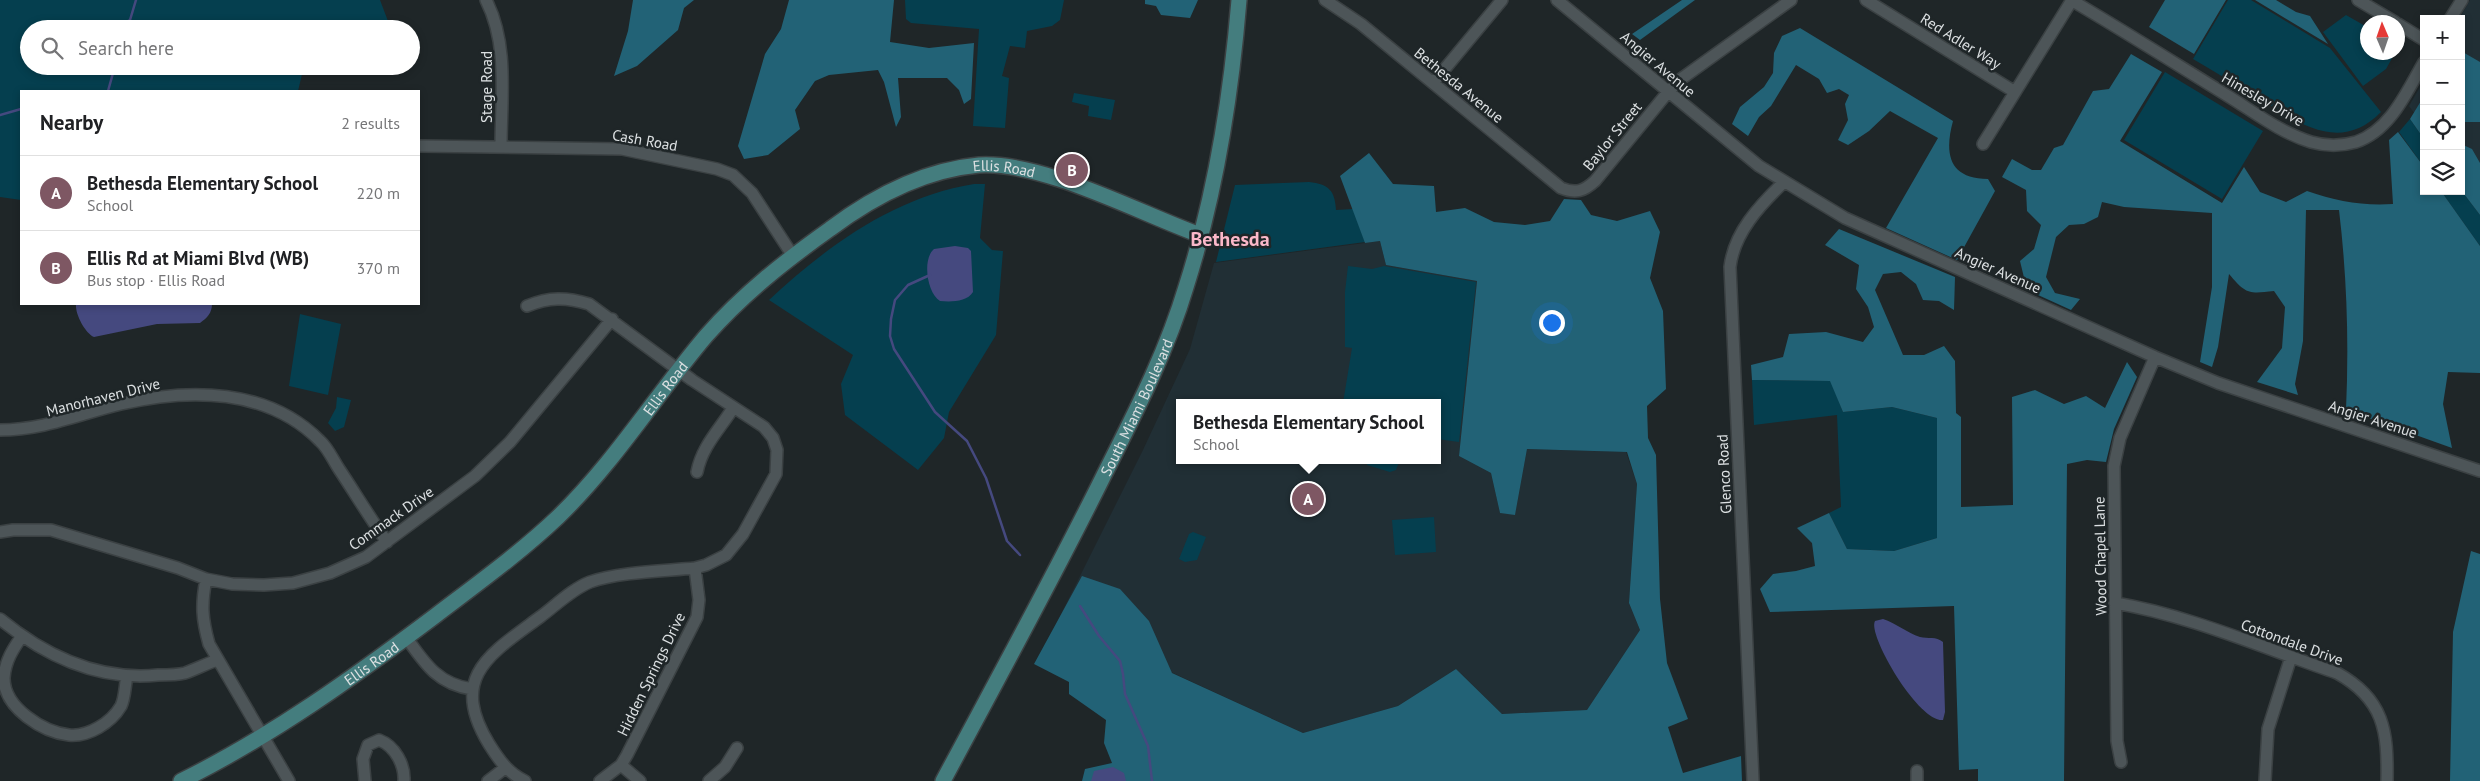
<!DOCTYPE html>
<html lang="en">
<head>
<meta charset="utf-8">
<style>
  body { margin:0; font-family:"PT Sans",sans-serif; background:#f6f6f6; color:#202124 }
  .controls { position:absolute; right:15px; top:15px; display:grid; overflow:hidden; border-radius:0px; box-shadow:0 2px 8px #0003 }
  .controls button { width:45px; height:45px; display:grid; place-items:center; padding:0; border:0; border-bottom:1px solid #e0e0e0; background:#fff; color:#202124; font:25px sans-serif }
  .compass { position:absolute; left:2360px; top:15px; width:45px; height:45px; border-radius:50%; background:#fff; box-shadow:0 2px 8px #0003; rotate:358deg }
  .you { position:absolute; left:1551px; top:322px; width:18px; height:18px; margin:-12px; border:4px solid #fff; border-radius:50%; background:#1a73e8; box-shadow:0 0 0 8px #1a73e833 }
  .badge { display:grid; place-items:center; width:32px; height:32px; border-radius:50%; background:#7e5763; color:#fff; font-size:16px; font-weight:700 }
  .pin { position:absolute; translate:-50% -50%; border:2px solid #fff; box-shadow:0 1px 5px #0006 }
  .popup { position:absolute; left:1176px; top:399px; width:265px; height:65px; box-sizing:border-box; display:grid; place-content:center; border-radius:0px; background:#fff; filter:drop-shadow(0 1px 4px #0005); font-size:16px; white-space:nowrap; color:#757577 }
  .popup b { font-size:19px; color:#202124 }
  .popup::after { content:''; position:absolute; left:50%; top:100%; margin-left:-10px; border:10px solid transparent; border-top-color:#fff }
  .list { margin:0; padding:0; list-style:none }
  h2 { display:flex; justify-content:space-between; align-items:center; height:65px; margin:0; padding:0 20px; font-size:21px }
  h2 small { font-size:16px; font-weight:400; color:#757577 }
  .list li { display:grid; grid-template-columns:32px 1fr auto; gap:15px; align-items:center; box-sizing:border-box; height:75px; padding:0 20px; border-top:1px solid #e0e0e0 }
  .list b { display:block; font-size:19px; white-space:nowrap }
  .list p { margin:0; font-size:16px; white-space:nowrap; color:#757577 }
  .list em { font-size:16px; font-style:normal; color:#757577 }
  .icon { flex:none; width:28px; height:28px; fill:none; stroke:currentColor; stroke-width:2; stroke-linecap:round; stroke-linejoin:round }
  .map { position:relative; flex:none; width:2480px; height:781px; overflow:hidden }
  .search { position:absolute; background:#fff; box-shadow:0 2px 8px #0003; left:20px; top:20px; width:400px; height:55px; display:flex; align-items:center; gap:12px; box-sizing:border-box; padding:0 18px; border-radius:28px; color:#757577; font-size:19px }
  .panel { position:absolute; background:#fff; box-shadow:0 2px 8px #0003; left:20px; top:90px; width:400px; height:215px; border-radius:0px }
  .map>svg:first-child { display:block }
</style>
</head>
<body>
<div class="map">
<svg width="2480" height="781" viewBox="0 0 2480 781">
  <rect width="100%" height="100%" fill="#1f2628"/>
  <path fill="#212f35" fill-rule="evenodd" d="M2470,0H2480V171L2461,160V19H2459Z
    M2424,80V126L2409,106Z
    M1380,241L1386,265L1477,281L1459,456L1491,473L1500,513L1515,514L1527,449L1626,452L1637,484L1629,603L1640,630L1587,710L1502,714L1456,669L1398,706L1303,733L1058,620L1143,450L1190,349L1214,263ZM1179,403H1437V460H1179Z"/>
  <path fill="#053f4f" d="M0,0H380L391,29H29V66H304L298,91H21V200L0,197Z
    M905,0H1064L1060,20L1052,26L1027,31L1025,48L1010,46L1002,76L1009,78L1005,128L973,126L979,29L911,23L906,19Z
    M2228,0H2251L2330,48L2381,112C2340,154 2299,123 2260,99C2237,85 2215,72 2193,59Z
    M2346,15L2367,27L2368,52L2395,53L2386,69L2363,86L2323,32Z
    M2165,72L2263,131L2222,199L2124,140Z
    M1074,93L1115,100L1111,120L1088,116L1089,106L1072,102Z
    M2410,119L2424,139V167L2399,132Z
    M1309,182C1329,184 1335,191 1336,210L1353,209L1365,242L1216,262L1235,185Z
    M974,184H985L980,238L992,250L1003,251L996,335L949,412L944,438L918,470L845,415L841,384L853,355L769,300C827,246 894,197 974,184Z
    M2461,190L2480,215V246L2441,191Z
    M1348,266L1372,269L1384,266L1476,282L1459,442L1437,439V403H1343L1352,348L1345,347V292Z
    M300,314L341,324L328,395L289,386Z
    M1752,380L1831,381L1843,412L1892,407L1937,418V538L1894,551L1847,549L1829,513L1841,507L1837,415L1754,425Z
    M337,397L351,400L344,427L335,431L328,423L336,408Z
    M1368,460H1400L1396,470L1390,472L1367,465Z
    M1434,517L1436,552L1395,555L1392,520Z
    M1193,532L1206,537L1197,560L1185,562L1179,559L1189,534Z"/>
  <path fill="#226276" d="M633,0H694L684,8L678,30L637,66L614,76L628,31Z
    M789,0H894L890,42L929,48L974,43L971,99L964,104L959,90L947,78H898L901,117L896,127L884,82L878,70L829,75L815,81L795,110L800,129L768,155L744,159L738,146L765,54L781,29Z
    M1145,0H1198L1190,18L1161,15L1156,6L1145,4Z
    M1682,0H1695L1640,40L1632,34Z
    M2165,0H2226L2194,54L2149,27Z
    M2255,0H2276L2296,12L2310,16L2328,44Z
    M1800,28L1953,121C1944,154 1949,179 1988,179L1995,191L1957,260L1886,228L1938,138L1890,111L1869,131L1848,145L1838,140L1848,120L1845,104L1849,95L1839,89L1827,93L1819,79L1796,65L1771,106L1759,117L1748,136L1732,124L1740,107L1764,87L1773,73L1774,53L1782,36Z
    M2461,51L2480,62V122H2461Z
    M2131,54L2162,72L2120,141L2222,203L2244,167L2260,192L2286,202L2307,191C2336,201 2362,206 2393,204L2389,140L2398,132L2424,167V191H2441L2480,246V373L2448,372L2443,404L2452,448L2346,410C2349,343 2347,277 2339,210H2306L2303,341L2295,384L2298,395L2257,382L2282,348L2285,307L2274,291C2248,294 2246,294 2229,274L2218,347L2212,367L2200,362L2212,287V213L2124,207L2102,202L2098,217L2084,224L2069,225L2056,237L2046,277L2055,293L2080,299L2071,310L2027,290L2020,261L2034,249L2041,225L2027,211L2026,190L2002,177L2012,159L2032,170H2041L2054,148L2063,145L2093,91L2109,89Z
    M2424,96V139L2410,119Z
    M2461,144L2472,149L2480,163V215L2461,190Z
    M1369,153L1393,184L1434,186L1436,212L1465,208L1494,222L1525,225L1550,221L1564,199L1581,200L1591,215L1617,221L1650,211L1660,232L1650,278L1663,311L1666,389L1647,406L1648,438L1656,455L1660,599L1667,663L1688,719L1668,727L1683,773L1741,756L1742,781H1082L1085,769L1112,763L1104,743L1106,720L1069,694V682L1034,664L1082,576L1120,589L1149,621L1172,673L1303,733L1398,706L1456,669L1502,714L1587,710L1640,630L1629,603L1637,484L1627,452L1527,449L1515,515L1500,513L1491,473L1459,456L1477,281L1386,265L1380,241L1365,243L1340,176Z
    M1839,229L1955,277L1954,310L1939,301L1923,300L1916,284L1901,272L1883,274L1875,290L1903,355H1924L1944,346L1955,361L1956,413L1961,417V507L2013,505L2012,397L2035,390L2064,404L2086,396L2105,408L2127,362L2137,377L2114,429L2106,462L2087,460L2067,464L2064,781H1978V769L1959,770L1954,606L1770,612L1760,589L1773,574L1796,571L1815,566L1812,543L1797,528L1829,513L1847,549L1894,551L1937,538V418L1892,407L1843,412L1830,381L1752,380L1751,365L1783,357L1789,334L1826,332L1863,342L1874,327L1868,307L1856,289L1859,265L1825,245Z
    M2471,551L2480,554V781H2450L2453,632Z"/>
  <path fill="#45497f" d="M955,246L968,248L971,251L973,292C967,302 951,302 940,301C927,293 922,259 934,249Z
    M76,304H212C212,313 207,318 200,323L157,324L94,337C85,333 75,314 76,304Z
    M1883,619C1896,623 1907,633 1920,637C1928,639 1936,636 1943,642L1945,712L1943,720C1918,722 1867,634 1875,621Z
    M1113,767L1124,773L1126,781H1091L1094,771Z"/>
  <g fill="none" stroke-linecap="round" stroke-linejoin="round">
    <path stroke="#45497f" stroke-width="2.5" d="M120,29V25L130,20L136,0
      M108,91L115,66
      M0,115L21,109
      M930,275L908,285L895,300L891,319L890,336L894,349L935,412L967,441L986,478L1007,541L1020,555
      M1080,606L1099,636L1120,661L1123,674L1125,694L1148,746L1152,781"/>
    <defs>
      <path id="minor" d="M486,0C509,45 501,98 501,147
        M1325,0L1361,24L1561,188C1576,194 1584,191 1595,181L1668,92L1681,79L1791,0
        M1557,0L1759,166L1845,218L2155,357L2218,383L2480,471
        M1866,0L2015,92
        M2071,0C2124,31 2176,64 2228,96C2254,112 2281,133 2311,142C2325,146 2342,146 2356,142C2391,130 2407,91 2424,62
        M2358,0L2395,22
        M2450,19L2462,0
        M2398,24L2424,40
        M1433,83L1502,0
        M1983,144L2072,0
        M419,146L622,149L717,169L733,175L752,193L793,256
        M0,430C44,430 79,414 121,404C189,388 268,388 320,441C328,448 333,460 339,469C355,493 370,518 387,542
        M697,472C702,446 720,429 733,408
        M0,532L13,530H51L178,568L206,579L232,584L264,585L293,583L330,573L366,557L475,476L510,442L612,319
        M206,579C201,605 202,619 209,644L289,781
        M2115,603C2189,615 2266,649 2337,673C2384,699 2388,731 2387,781
        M0,619C45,656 98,681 158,675C167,675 177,675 185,673C196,669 206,664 217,660
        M22,636C13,649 5,661 4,678C4,708 43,732 69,735C88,737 111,723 121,706C125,698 125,685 127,676
        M406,637C425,664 438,684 472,689
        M2121,762L2117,741L2114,466L2120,438L2155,357
        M621,765L640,781
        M365,781L363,759L368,745L379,740C395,746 405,765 404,781
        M488,781L505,768
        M525,781C508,773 499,760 489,744C448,677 490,654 540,617C555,606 572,589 590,582C618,572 665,571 695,568L706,565L726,555L743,534L776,474L777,450L773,438L764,427L692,380L589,304C566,297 549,297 527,306
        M600,781L621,765L627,755L697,617L699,600L695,568
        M709,781L725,767L737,748
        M1753,781L1730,267C1734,233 1759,206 1783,183
        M1917,781V771
        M2265,781L2268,729L2291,657"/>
      <g id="major">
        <path id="s1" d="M181,781C272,736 354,677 435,616C477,584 520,553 558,517C614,463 656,395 706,336C743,294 785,261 830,229C874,196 923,170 979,165C1043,161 1139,213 1200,235"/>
        <path id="s2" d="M943,781C997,680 1052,580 1103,477C1134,415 1166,354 1186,287C1216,193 1231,98 1239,0"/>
      </g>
    </defs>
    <use href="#minor" stroke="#3b4143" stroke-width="14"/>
    <use href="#major" stroke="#3b4143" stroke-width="18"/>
    <use href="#minor" stroke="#4d5558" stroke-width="11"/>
    <use href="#major" stroke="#447d7e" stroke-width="15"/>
  </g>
  <g text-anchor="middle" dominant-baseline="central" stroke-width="5" stroke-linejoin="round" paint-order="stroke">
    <g font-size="15" fill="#dce0e2" stroke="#1f2628">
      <text transform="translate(1961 41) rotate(32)">Red Adler Way</text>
      <text transform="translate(1658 64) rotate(40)">Angier Avenue</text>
      <text transform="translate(1459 85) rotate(39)">Bethesda Avenue</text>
      <text transform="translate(486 87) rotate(-90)">Stage Road</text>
      <text transform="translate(2263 99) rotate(30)">Hinesley Drive</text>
      <text transform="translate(1612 136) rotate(-51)">Baylor Street</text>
      <text transform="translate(645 140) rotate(10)">Cash Road</text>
      <text stroke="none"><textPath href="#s1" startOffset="1049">Ellis Road</textPath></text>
      <text transform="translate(1998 270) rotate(24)">Angier Avenue</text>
      <text stroke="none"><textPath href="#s1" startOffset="629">Ellis Road</textPath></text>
      <text transform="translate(103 397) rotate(-14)">Manorhaven Drive</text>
      <text stroke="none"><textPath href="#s2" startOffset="421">South Miami Boulevard</textPath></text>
      <text transform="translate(2373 419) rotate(18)">Angier Avenue</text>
      <text transform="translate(1724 474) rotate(-93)">Glenco Road</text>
      <text transform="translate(391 518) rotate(-35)">Commack Drive</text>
      <text transform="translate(2100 556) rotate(-91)">Wood Chapel Lane</text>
      <text transform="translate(2292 642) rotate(20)">Cottondale Drive</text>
      <text stroke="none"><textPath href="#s1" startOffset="224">Ellis Road</textPath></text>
      <text transform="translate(651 674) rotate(-64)">Hidden Springs Drive</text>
    </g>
    <g font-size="20" font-weight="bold" fill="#fbb8c9" stroke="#1f2628">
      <text x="1230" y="239">Bethesda</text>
    </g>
  </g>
</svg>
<div class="controls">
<button>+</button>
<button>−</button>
<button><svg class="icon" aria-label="locate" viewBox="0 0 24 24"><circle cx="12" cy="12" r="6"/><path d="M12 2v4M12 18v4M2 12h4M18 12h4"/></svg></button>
<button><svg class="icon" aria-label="layers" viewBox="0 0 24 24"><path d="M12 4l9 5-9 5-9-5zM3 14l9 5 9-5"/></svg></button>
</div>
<svg class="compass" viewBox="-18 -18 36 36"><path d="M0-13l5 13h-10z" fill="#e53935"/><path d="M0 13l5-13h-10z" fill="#757577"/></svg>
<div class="you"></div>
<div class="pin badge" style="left:1308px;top:499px">A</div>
<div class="popup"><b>Bethesda Elementary School</b>School</div>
<div class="pin badge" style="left:1072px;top:170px">B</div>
<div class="search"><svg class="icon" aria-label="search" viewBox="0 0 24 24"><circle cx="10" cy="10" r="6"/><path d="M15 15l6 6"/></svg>Search here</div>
<section class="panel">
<h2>Nearby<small>2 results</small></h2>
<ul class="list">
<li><span class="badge">A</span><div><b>Bethesda Elementary School</b><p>School</p></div><em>220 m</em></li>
<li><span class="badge">B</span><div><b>Ellis Rd at Miami Blvd (WB)</b><p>Bus stop · Ellis Road</p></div><em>370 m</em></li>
</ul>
</section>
</div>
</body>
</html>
